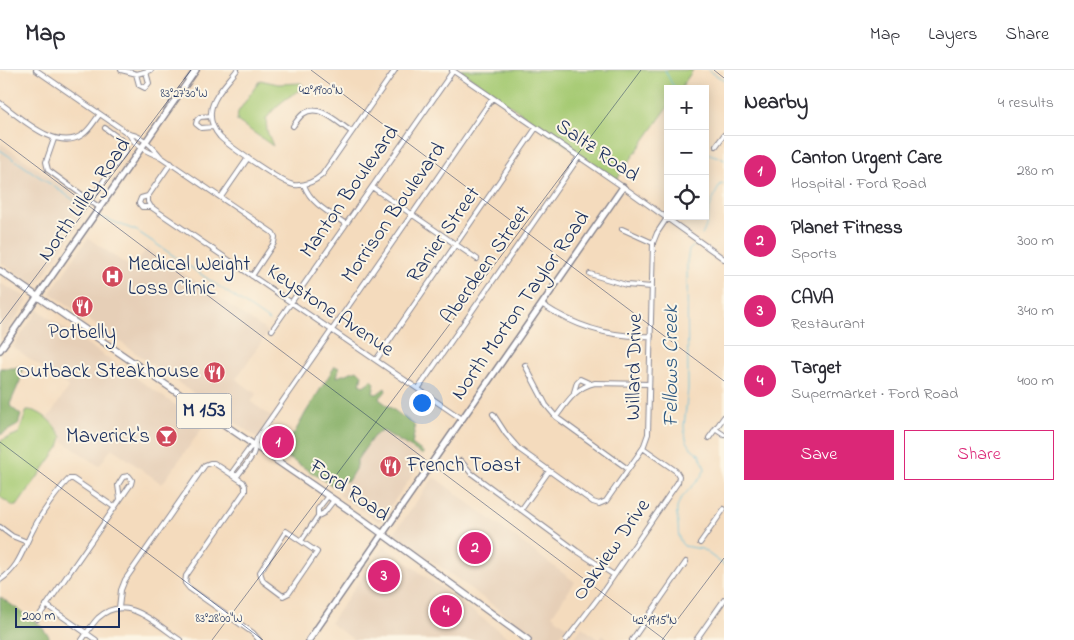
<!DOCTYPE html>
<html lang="en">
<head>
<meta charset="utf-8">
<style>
  body { margin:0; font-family:"Indie Flower",sans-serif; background:#f7f7f7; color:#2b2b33 }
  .controls { position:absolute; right:15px; top:15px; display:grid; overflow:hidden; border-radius:0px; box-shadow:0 2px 12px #0003 }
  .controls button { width:45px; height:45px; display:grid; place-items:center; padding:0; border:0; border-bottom:1px solid #e1e1e2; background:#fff; color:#2b2b33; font:25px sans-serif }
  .scale { position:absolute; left:15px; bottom:12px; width:105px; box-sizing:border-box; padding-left:5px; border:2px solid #1b2f5e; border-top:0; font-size:14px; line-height:18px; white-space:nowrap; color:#1b2f5e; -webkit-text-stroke:4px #fcf5e5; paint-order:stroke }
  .you { position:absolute; left:421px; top:332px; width:18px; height:18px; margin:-12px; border:4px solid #fff; border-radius:50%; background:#1a73e8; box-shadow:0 0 0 8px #1a73e833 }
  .badge { display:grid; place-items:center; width:32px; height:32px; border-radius:50%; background:#db2777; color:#fff; font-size:16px; font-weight:700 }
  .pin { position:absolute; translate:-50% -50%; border:2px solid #fff; box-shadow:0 1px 5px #0006 }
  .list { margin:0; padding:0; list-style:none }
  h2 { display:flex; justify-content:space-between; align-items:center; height:65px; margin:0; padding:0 20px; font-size:21px }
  h2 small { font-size:16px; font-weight:400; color:#7c7c81 }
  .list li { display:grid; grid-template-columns:32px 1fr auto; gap:15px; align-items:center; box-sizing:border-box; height:70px; padding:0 20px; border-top:1px solid #e1e1e2 }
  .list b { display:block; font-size:19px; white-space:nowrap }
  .list p { margin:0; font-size:16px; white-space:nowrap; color:#7c7c81 }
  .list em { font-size:16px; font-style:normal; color:#7c7c81 }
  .actions { display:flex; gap:10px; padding:15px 20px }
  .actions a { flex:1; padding:11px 0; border:1px solid #db2777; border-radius:0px; text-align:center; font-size:18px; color:#db2777 }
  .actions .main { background:#db2777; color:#fff }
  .icon { flex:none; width:28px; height:28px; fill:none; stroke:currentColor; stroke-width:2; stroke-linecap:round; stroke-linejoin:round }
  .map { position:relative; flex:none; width:724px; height:570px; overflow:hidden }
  header { display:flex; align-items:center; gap:30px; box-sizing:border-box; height:70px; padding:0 25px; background:#fff; border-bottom:1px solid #e1e1e2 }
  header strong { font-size:24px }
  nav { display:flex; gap:28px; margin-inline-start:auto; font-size:18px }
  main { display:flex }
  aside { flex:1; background:#fff }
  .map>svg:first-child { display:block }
</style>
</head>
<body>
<header>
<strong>Map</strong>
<nav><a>Map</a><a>Layers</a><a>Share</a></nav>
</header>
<main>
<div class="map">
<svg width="724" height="570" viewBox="0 0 724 570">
  <rect width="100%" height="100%" fill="#fcf5e5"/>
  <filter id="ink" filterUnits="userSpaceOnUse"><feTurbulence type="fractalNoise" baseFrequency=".02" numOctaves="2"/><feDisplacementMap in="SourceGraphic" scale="10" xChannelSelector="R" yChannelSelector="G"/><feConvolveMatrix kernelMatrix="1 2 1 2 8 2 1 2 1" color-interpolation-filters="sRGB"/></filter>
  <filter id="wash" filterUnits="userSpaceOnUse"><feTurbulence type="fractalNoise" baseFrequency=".0096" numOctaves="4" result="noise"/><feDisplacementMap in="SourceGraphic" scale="20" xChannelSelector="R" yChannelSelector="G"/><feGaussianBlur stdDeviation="1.12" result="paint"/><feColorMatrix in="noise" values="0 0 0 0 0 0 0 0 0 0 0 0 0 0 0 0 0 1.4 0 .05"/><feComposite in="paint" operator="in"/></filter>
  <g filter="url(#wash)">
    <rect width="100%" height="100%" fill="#f4dbbd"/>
    <path fill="#e6cfb7" d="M0,73L92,136L36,216L0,192Z
      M88,168L133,199L147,178L268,262L236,309L256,324L251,332L275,349L271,356L289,369L279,383L50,223Z
      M0,213L26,227L27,232L0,270Z
      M38,240L197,350L203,357L162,414L112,378L99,396L64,372L56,356L47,349L69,317L13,277Z
      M383,361L424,389L379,452L339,425L357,396V390L373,367L378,363Z
      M434,407L575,512L552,545L567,557L557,570H541L394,463Z
      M384,476L512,570H354L330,553Z
      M582,557L599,570L603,565L610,570H573Z"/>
    <path fill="#a6ca73" stroke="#607c68" d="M460,0H693L680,19H668V37L616,110Z
      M260,10L278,14L301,13L305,18C289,25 276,35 266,49L267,61L273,76L237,51L238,42Z
      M27,340C42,340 55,355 62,367L59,377L17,436H13L0,427V371L19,363Z"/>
    <path fill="#84ae65" stroke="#506e62" d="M20,296L23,298L20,311L10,334L11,337L21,345L18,355L0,365V298H14Z
      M335,296L339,298L337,307L357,300L362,305L360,314L363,316L372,310L375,313L373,323L377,324L385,318L386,321L379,329L414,355L415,359L412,374L424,383L423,385L383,361L378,363L373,367L357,390V396L348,411H343L333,416L284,385L281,378L295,362L306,342Z
      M0,527L39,554L49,566V570H0Z"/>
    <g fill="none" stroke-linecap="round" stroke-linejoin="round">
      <path stroke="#5dbedc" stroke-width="1" d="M665,0L672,14L678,19
        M708,0L724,10
        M0,80L87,139
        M705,81C709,86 719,85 724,90
        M99,146L137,161L270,251
        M702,165C707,156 707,150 709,141C711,133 716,121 721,114H724
        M694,176L689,180L687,192L688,319L684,356L686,369L691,378L700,385L705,399C700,414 680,423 677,438C676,443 678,448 678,454C679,463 677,469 684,476L702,479L724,495"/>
    </g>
  </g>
  <g filter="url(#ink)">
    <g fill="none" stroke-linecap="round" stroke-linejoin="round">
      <defs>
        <path id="street" d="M36,0L129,64C142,65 153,77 161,87C149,83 135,76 129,64
          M121,0L137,4L151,0
          M237,0C228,12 212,27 211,42C210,51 214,60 220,67C229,76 282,113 294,115C305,116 314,112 322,105L395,0
          M452,0L629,121L724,189
          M136,4L139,15L145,18L149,13L146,2
          M0,33C21,48 56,82 82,65C90,60 94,51 100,44
          M211,46L200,47L197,50L196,54L201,58L213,57
          M293,56C296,52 299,47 303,44C319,32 339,54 352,62
          M54,69L46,92L48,100L100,138
          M716,76L724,65
          M161,87L273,163L275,167L274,173L252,206
          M171,93L148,126V132L151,137L462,349
          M304,115C311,134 330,143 346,154
          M372,117L477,189
          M148,126L141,128L139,133L142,137H151
          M221,127L248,88
          M90,130L126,80L124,72L105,58
          M622,159L653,173
          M590,204L626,215L652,217
          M543,235C576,257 610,268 651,266
          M272,260L453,1
          M376,290L536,58
          M525,295L546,335L556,347L628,399
          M418,319L579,87
          M574,322L577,312L580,309L591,314
          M493,344L506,364L519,379L593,432L599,434L606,431L643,378L648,364L653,173L657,163L667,148
          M556,347C567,332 576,317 595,313L649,314
          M715,359L724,365
          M709,368L724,347
          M461,391L471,403L577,481L614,505
          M233,405H238C243,398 250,391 253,384C255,380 255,373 257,368L492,29
          M233,405V401L249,379L254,375
          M328,426L318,439V446L324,443L334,430
          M521,440L549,401
          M0,457L12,466L27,472
          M286,461L317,482L289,523L283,526L263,511L260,502Z
          M301,471L318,446
          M700,473L724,439
          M0,510C20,497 23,478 34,458C41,444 58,420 69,409H73L114,437
          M46,535L96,570
          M119,538L121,520L125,510L205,395L210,393H214L243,412L245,416V421L186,506L185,513L189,518L253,563L259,570
          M37,549L131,414L132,410L129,406L123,407L118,415L120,429
          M82,570C87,563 92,554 98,548C126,522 156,554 180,570
          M566,570L602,523L678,412L679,406L676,401L643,378
          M632,570L686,492
          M696,570L724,530"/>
        <path id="secondary" d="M0,280L196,0
          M309,570L623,117"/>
        <path id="primary" d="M0,201L362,449L528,570"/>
      </defs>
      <use href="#street" stroke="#88858e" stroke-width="6"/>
      <use href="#secondary" stroke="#88858e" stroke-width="8"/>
      <use href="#primary" stroke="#88858e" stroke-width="8"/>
      <use href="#street" stroke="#fff" stroke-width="4"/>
      <use href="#secondary" stroke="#fff" stroke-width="5"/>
      <use href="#primary" stroke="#fff" stroke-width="5.5"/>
    </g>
  </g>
  <path fill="none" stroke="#1b2f5e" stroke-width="1" stroke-opacity="0.45" d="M311,0L724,311M714,0L724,8M0,69L665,570M0,254L191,0M0,372L263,570M212,570L641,0M662,570L724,488"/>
  <defs>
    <symbol id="hospital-disc" viewBox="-11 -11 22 22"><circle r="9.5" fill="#d1495b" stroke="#fcf5e5"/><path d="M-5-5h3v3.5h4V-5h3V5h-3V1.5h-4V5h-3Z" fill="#fff"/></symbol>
    <symbol id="restaurant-disc" viewBox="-11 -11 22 22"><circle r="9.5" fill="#d1495b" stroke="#fcf5e5"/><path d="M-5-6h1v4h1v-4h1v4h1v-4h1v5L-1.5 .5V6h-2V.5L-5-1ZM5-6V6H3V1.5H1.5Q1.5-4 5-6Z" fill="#fff"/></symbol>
    <symbol id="bar-disc" viewBox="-11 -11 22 22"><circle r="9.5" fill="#d1495b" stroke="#fcf5e5"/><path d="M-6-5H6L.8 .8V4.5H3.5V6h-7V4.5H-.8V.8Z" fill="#fff"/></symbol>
  </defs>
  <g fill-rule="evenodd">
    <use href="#hospital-disc" x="100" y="194" width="25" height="25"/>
    <use href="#restaurant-disc" x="70" y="224" width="25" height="25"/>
    <use href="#restaurant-disc" x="202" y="290" width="25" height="25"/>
    <use href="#bar-disc" x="154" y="354" width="25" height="25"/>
    <use href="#restaurant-disc" x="378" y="384" width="25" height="25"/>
  </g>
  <g text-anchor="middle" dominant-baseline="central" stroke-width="4" stroke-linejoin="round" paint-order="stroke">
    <rect fill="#fcf5e5" stroke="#5e6a86" stroke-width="1" x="176.5" y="323.5" width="55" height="35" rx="4"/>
    <g font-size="20" font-weight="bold" fill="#1b2f5e">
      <text x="204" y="341">M 153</text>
    </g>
    <g font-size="21" fill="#1b2f5e" stroke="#fcf5e5">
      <text transform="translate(597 81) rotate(34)">Saltz Road</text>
      <text transform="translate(350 122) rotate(-55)">Manton Boulevard</text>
      <text transform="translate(85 130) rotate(-55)">North Lilley Road</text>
      <text transform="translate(394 143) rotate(-55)">Morrison Boulevard</text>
      <text transform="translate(444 165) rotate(-55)">Ranier Street</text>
      <text transform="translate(486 195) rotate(-55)">Aberdeen Street</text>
      <text transform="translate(521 236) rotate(-55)">North Morton Taylor Road</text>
      <text transform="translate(330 241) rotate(34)">Keystone Avenue</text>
      <text transform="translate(635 297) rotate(-89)">Willard Drive</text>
      <text transform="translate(349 421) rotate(35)">Ford Road</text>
      <text transform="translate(612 480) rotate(-55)">Oakview Drive</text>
    </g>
    <g font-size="21" fill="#1b2f5e" stroke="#fcf5e5" text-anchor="start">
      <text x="128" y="195">Medical Weight<tspan x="128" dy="24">Loss Clinic</tspan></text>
      <text x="82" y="263" text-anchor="middle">Potbelly</text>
      <text x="199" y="302" text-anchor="end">Outback Steakhouse</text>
      <text x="150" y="367" text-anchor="end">Maverick's</text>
      <text x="407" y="396">French Toast</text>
    </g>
    <g font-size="22" font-style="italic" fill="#2f5a84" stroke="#fcf5e5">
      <text transform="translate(672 296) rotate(-90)">Fellows Creek</text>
    </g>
  </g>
  <g font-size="12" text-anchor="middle" fill="#1b2f5e" stroke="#fcf5e5" stroke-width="4" stroke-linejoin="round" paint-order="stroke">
    <text x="321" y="24">42°19'00"N</text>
    <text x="184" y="27">83°27'30"W</text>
    <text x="219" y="552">83°28'00"W</text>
    <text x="655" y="554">42°19'15"N</text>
  </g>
</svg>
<div class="controls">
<button>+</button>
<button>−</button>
<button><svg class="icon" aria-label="locate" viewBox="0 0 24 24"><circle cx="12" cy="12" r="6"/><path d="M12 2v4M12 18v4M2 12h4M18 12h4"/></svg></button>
</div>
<div class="scale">200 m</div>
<div class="you"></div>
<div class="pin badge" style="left:278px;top:372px">1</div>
<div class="pin badge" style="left:475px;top:478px">2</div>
<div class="pin badge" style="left:384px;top:506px">3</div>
<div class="pin badge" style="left:446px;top:541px">4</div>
</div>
<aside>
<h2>Nearby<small>4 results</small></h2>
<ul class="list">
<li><span class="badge">1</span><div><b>Canton Urgent Care</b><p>Hospital · Ford Road</p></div><em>280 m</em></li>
<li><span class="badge">2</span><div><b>Planet Fitness</b><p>Sports</p></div><em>300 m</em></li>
<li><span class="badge">3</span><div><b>CAVA</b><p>Restaurant</p></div><em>340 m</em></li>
<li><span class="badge">4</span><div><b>Target</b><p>Supermarket · Ford Road</p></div><em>400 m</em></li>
</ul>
<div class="actions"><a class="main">Save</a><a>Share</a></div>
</aside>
</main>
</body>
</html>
